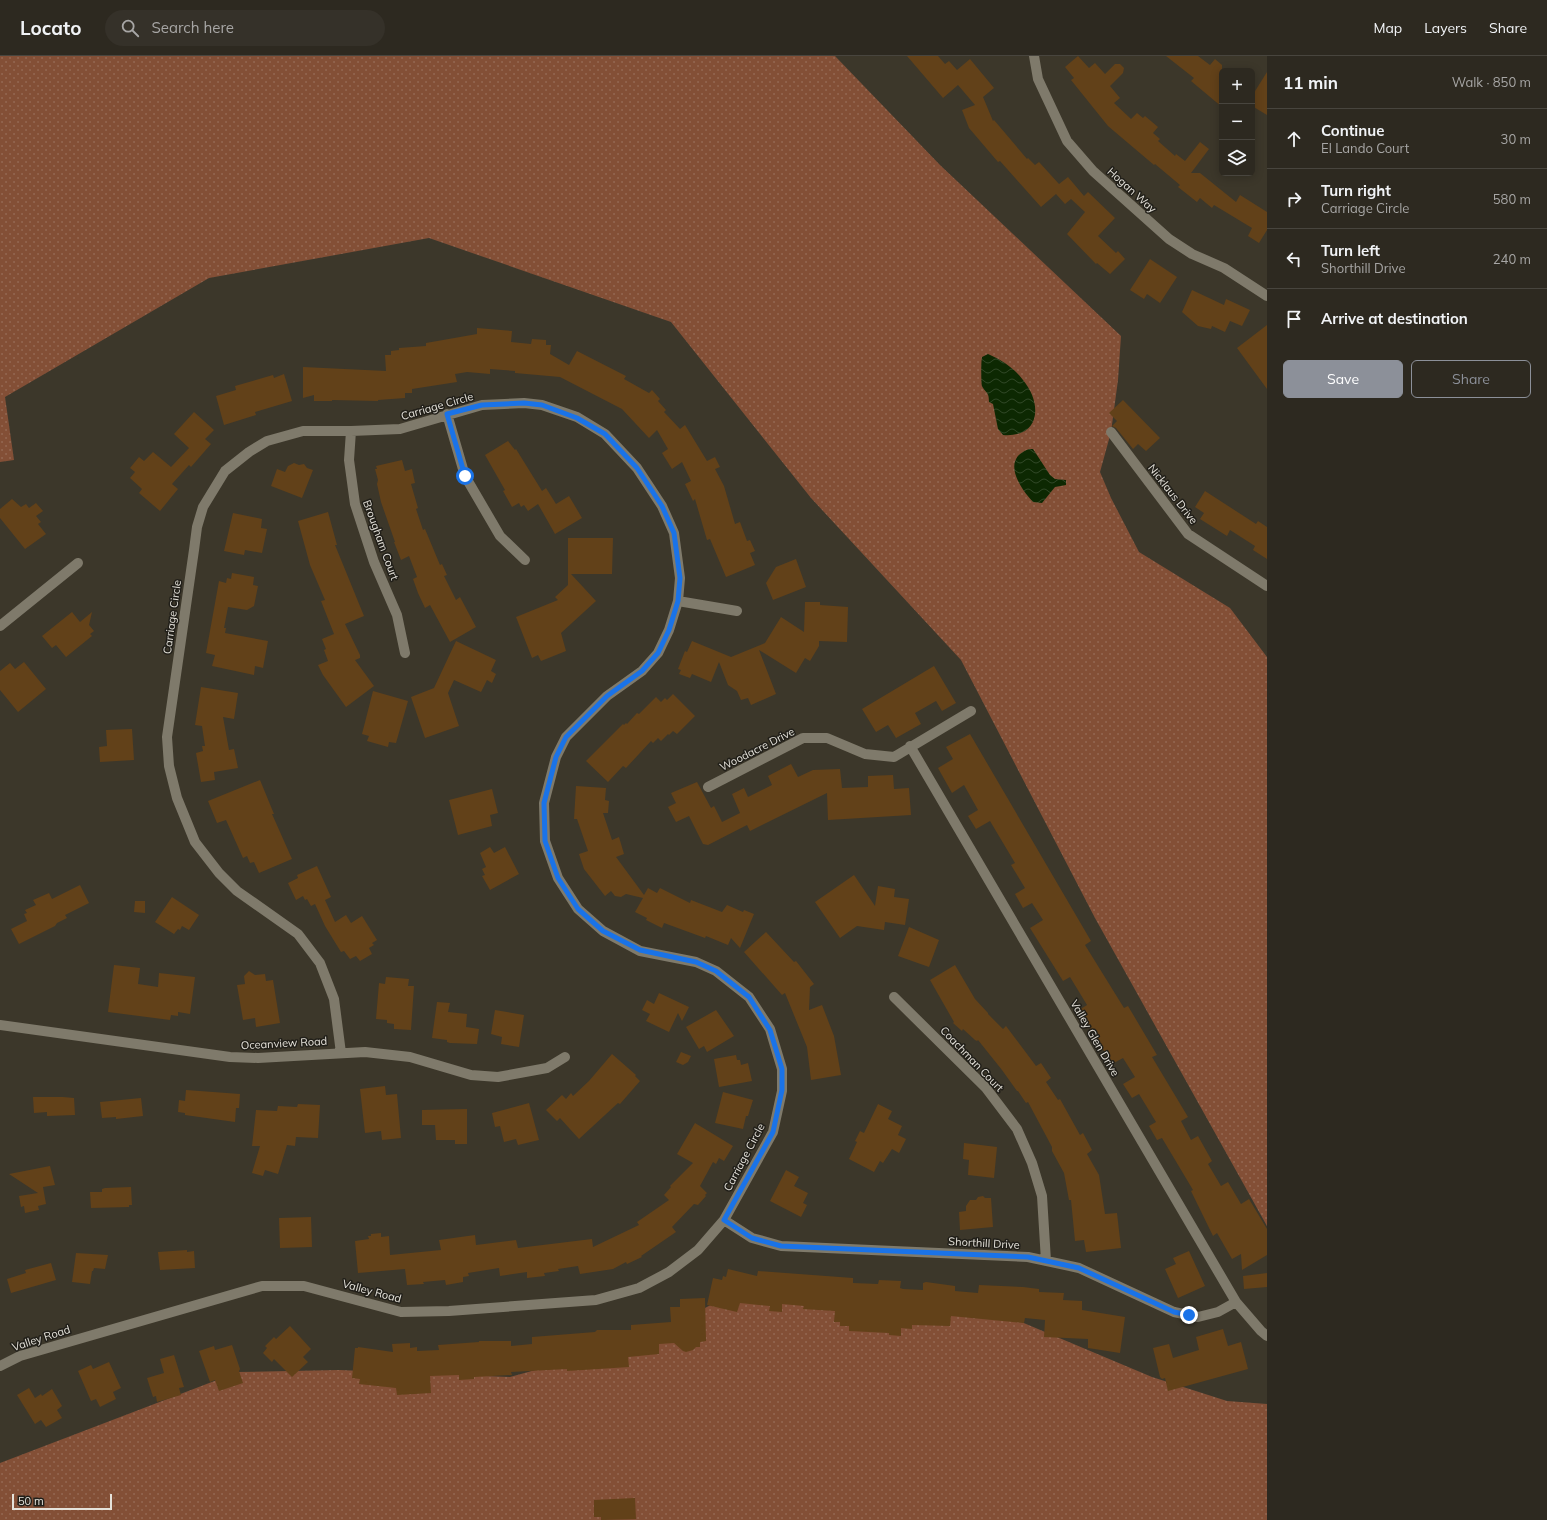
<!DOCTYPE html>
<html lang="en">
<head>
<meta charset="utf-8">
<style>
  body { margin:0; font-family:Mulish,sans-serif; background:#353129; color:#f1f3f6 }
  .controls { position:absolute; right:12px; top:12px; display:grid; overflow:hidden; border-radius:6px; box-shadow:0 2px 10px #0003 }
  .controls button { width:36px; height:36px; display:grid; place-items:center; padding:0; border:0; border-bottom:1px solid #48453e; background:#2d2920; color:#f1f3f6; font:20px sans-serif }
  .scale { position:absolute; left:12px; bottom:10px; width:100px; box-sizing:border-box; padding-left:4px; border:2px solid #e5e2da; border-top:0; font-size:11px; line-height:14px; white-space:nowrap; color:#e5e2da; -webkit-text-stroke:3px #211f19; paint-order:stroke }
  .stop { position:absolute; width:12px; height:12px; margin:-9px; border:3px solid #1a73e8; border-radius:50%; background:#fff }
  .stop.end { background:#1a73e8; border-color:#fff; box-shadow:0 1px 4px #0008 }
  .list { margin:0; padding:0; list-style:none }
  h2 { display:flex; justify-content:space-between; align-items:center; height:52px; margin:0; padding:0 16px; font-size:17px }
  h2 small { font-size:13px; font-weight:400; color:#a7a6a5 }
  .list li { display:grid; grid-template-columns:26px 1fr auto; gap:12px; align-items:center; box-sizing:border-box; height:60px; padding:0 16px; border-top:1px solid #48453e }
  .list b { display:block; font-size:15px; white-space:nowrap }
  .list p { margin:0; font-size:13px; white-space:nowrap; color:#a7a6a5 }
  .list em { font-size:13px; font-style:normal; color:#a7a6a5 }
  .actions { display:flex; gap:8px; padding:12px 16px }
  .actions a { flex:1; padding:9px 0; border:1px solid #8c9099; border-radius:6px; text-align:center; font-size:14px; color:#8c9099 }
  .actions .main { background:#8c9099; color:#fff }
  .icon { flex:none; width:22px; height:22px; fill:none; stroke:currentColor; stroke-width:2; stroke-linecap:round; stroke-linejoin:round }
  .map { position:relative; flex:none; width:1267px; height:1464px; overflow:hidden }
  header { display:flex; align-items:center; gap:24px; box-sizing:border-box; height:56px; padding:0 20px; background:#2d2920; border-bottom:1px solid #48453e }
  header strong { font-size:19px }
  nav { display:flex; gap:22px; margin-inline-start:auto; font-size:14px }
  .search { width:280px; height:36px; background:#353129; display:flex; align-items:center; gap:10px; box-sizing:border-box; padding:0 14px; border-radius:22px; color:#a7a6a5; font-size:15px }
  main { display:flex }
  aside { flex:1; background:#2d2920 }
  .map>svg:first-child { display:block }
</style>
</head>
<body>
<header>
<strong>Locato</strong>
<div class="search"><svg class="icon" aria-label="search" viewBox="0 0 24 24"><circle cx="10" cy="10" r="6"/><path d="M15 15l6 6"/></svg>Search here</div>
<nav><a>Map</a><a>Layers</a><a>Share</a></nav>
</header>
<main>
<div class="map">
<svg width="1267" height="1464" viewBox="0 0 1267 1464">
  <defs>
    <pattern id="grass-dots" width="8" height="8" patternUnits="userSpaceOnUse"><rect width="8" height="8" fill="#834f36"/><path d="M2 2h.1M6 6h.1" fill="none" stroke="#946852" stroke-width="1.8" stroke-linecap="round"/></pattern>
    <pattern id="water-waves" width="16" height="10" patternUnits="userSpaceOnUse"><rect width="16" height="10" fill="#0d2802"/><path d="M0 5q4-4 8 0t8 0" fill="none" stroke="#304726"/></pattern>
  </defs>
  <rect width="100%" height="100%" fill="#3c372a"/>
  <path fill="url(#grass-dots)" d="M0,0H835L940,109L1121,280L1118,324L1111,376L1100,416L1111,442L1139,496L1230,552L1267,601V1170L1095,862L961,604L811,442L671,266L429,182L209,222L5,341L14,404L0,406Z
    M724,1242L1000,1257L1152,1321L1227,1345L1267,1348V1464H0V1407L238,1316L339,1314L510,1321L644,1284Z"/>
  <path fill="url(#water-waves)" d="M988,298C1002,304 1014,312 1023,324C1043,348 1040,382 1003,379L998,373L993,348L989,346C989,335 986,338 982,330C981,327 981,305 982,301Z
    M1029,393H1033L1035,396L1050,419L1055,423L1066,424V429L1055,431L1042,447L1033,446C1019,431 1001,403 1029,393Z"/>
  <path fill="#624119" d="M907,0H938L945,8L949,5L957,14L970,3L994,32L983,41L993,65L994,64L1027,103L1028,102L1035,109L1039,106L1059,128L1068,121L1084,140L1088,136L1115,162L1098,180L1116,197L1118,195L1125,203L1110,218L1097,207L1096,208L1067,178L1085,156L1071,143L1065,148L1056,138L1041,151L1000,105L998,106L969,72L962,54L975,49L958,29L943,42Z
    M1078,0L1089,12L1095,7L1105,18L1115,8H1120L1124,12L1123,17L1110,30L1120,42L1114,47L1131,63L1137,57L1143,62L1145,60L1158,71L1153,77L1160,83L1158,85L1175,100L1176,98L1185,105L1200,86L1209,93L1191,117H1200L1236,146L1240,139L1267,156V174L1259,187L1248,180L1252,172L1214,149L1212,152L1200,142L1197,146L1178,131L1180,129L1155,108L1154,109L1108,70L1071,24L1074,22L1065,11Z
    M1166,0H1198L1210,9L1215,3L1222,9V51L1191,25L1194,22Z
    M1267,16V59L1252,50V40Z
    M1150,203L1177,221L1160,247L1147,238L1144,243L1130,234Z
    M1192,234L1224,249L1226,243L1250,254L1242,270L1230,265L1225,276L1212,270L1211,273L1198,270L1182,256Z
    M1267,269V333L1237,292Z
    M477,272L512,275L511,286L531,288L532,283L546,284V289H551L550,298L569,309L577,295L626,320L624,323L649,337L652,334L660,343L658,345L666,354L664,356L680,373L685,369L707,405L715,401L720,411L715,413L724,430L735,468L740,466L747,485L750,484L755,495L750,497L755,509L726,521L710,483L707,484L695,443L693,445L685,428L691,425L682,406L672,413L662,397L668,393L657,374L649,382L622,353L560,321L515,317V315L490,313V318L467,316L455,318L457,326L412,333V337H405V342L378,344V345L332,344V345H314V339L303,342V311L386,315L385,299H391V295L399,294V292L426,290V287L477,278Z
    M284,318L292,345L255,356L256,359L224,369L216,340L236,334L235,330L273,319L274,322Z
    M1123,344L1160,382L1146,395L1138,388L1133,393L1116,372L1112,370L1117,365L1109,357Z
    M194,356L214,374L205,383L211,388L191,411L189,409L172,428L178,433L160,455L139,437L142,433L130,422L135,416L130,412L139,401L144,405L153,396L171,411L189,392L174,378Z
    M508,385L515,394L516,393L542,435L546,432L556,448L569,440L582,462L555,478L538,448L528,455L524,449L521,451L519,447L512,451L503,435L505,434L485,399Z
    M402,404L405,415L412,413L415,427L411,428L418,452L416,453L423,474L425,473L440,509L442,508L447,519L444,520L456,544L460,541L476,571L450,586L430,549L425,552L418,537L413,523L417,521L409,500L401,504L394,486H395L381,446L377,428L378,424L375,413H377L376,410Z
    M294,407L299,409L304,408L307,412L313,414L302,442L271,430L277,413L285,416L288,410Z
    M1205,435L1256,468L1258,465L1267,471V503L1253,494L1255,490L1230,474L1227,480L1200,463L1204,457L1195,451Z
    M12,443L21,451L26,448L29,452L36,447L43,455L36,460L41,466L38,468L46,478L25,493L0,462V453Z
    M328,456L337,489H335L364,560L345,568L360,599V602L355,604L374,630L346,651L323,619L318,609L328,605L324,594L326,593L322,583L334,578L321,545L325,544L310,509L298,465Z
    M233,457L262,463L261,472L267,473L262,497L245,494L244,499L224,495Z
    M568,482H613L612,518H571L596,545L561,577L566,595L541,605L538,599L532,602L516,561L558,544L555,541L568,529Z
    M796,503L806,531L773,544L766,527L776,511Z
    M232,517L254,521L253,529L258,530L254,550L247,554L228,551L224,572H226L225,577L268,585L263,612L255,610L254,619L212,610L215,599L206,597L219,525L226,527L227,522L231,523Z
    M805,546H820V549L848,551L847,586L819,585V590L810,605L805,602L796,617L759,594L776,638L751,649L748,642L741,644L737,635L728,629L719,606L711,626L692,618L690,622L679,618L681,614L678,613L685,595L687,596L692,585L731,601L765,587L781,561L804,576Z
    M72,556L80,566L92,556L89,569L94,575L90,578L92,580L66,601L56,589L52,592L42,580Z
    M456,585L496,604L491,615L496,618L492,627L487,624L481,636L454,624L448,637L459,670L425,682L411,641L434,632Z
    M24,606L46,633L18,656L0,634V615L10,607L15,613Z
    M934,610L956,647L942,655L936,645L915,657L921,668L896,682L888,669L876,676L862,653Z
    M201,631L238,637L234,663L223,661L229,694L234,693L238,712L214,716L215,724L201,726L196,697L203,695L202,690H205L202,670L195,669Z
    M373,635L408,645L396,687L389,686L388,691L367,685L369,680L362,678Z
    M673,638L695,660L677,678L673,675L669,679L668,678L661,685L658,682L653,687L651,685L626,712L623,710L608,726L586,705L623,668L624,669L626,667L627,668L637,657L639,658L656,641L661,646L665,642L667,644Z
    M132,673L134,704L100,706L99,691L107,690L106,674Z
    M970,678L1091,885L1085,889L1124,952L1128,950L1157,999L1152,1001L1188,1061L1181,1065L1191,1084L1198,1080L1212,1105L1208,1108L1221,1130L1228,1126L1241,1148L1249,1143L1267,1173V1199L1242,1214L1241,1198L1232,1203L1217,1177L1213,1180L1191,1135L1193,1134L1162,1082L1157,1084L1149,1070L1156,1066L1139,1038L1132,1042L1123,1028L1135,1021L1123,1002L1112,1008L1079,954L1087,949L1070,921L1063,925L1030,872L1043,864L1032,847L1023,852L1015,838L1025,832L1011,809L1015,807L990,765L976,773L968,760L978,754L964,729L952,737L938,712L953,703L946,691Z
    M791,708L798,721L813,714L840,713L842,732L868,731V720L893,719L894,733L909,732L911,759L828,764L827,737L750,775L747,769L708,789L703,788L689,760L676,766L668,751L676,747L671,737L697,726L711,752L714,750L722,766L740,757L732,738L744,732L748,741L772,729L768,720Z
    M260,724L274,758H272L292,803L259,817L254,806L250,807L247,800L243,802L226,764L217,767L208,745Z
    M576,730L606,732L605,744L609,745L608,757H603L612,784L619,781L624,798L616,801L644,839L648,832L657,837L660,832L690,847L691,844L722,856L727,849L743,856L744,854L754,858L740,892L731,882L728,889L706,880L705,882L664,867L662,872L646,864L647,862L635,856L643,842L626,838L621,841L615,840L611,835L605,840L584,813L579,798L588,795L577,763H574Z
    M492,733L498,757L490,759L492,770L458,779L449,744Z
    M490,791L494,797L505,791L519,818L490,834L482,820L485,819L482,813L486,811L480,797Z
    M317,810L331,841L325,844L335,866L346,859L351,867L362,860L377,884L372,887L374,889L369,892L372,898L360,905L356,900L350,903L344,895L341,896L325,870L315,848L311,850L307,843L305,844L303,840L296,844L288,827L298,822L297,819Z
    M854,819L875,850L878,830L895,833L894,841L909,843L905,869L885,866L884,874L857,870L840,882L815,846Z
    M80,829L89,847L65,859L67,862L57,867L55,870L19,888L11,873L27,865L24,858L27,857L25,854L36,849L33,844L49,837L52,843Z
    M172,841L199,859L189,874L182,870L180,874L178,873L174,878L155,866Z
    M135,845H145V857L134,856Z
    M909,871L939,884L929,911L898,900Z
    M766,876L794,906L796,905L814,928L810,931L809,954L822,949L834,980L841,1019L811,1024L807,991L785,937L782,939L744,896Z
    M114,909L140,912L138,928L158,931L159,917L195,921L190,958L178,956V960L171,959L170,964L108,956Z
    M955,909L975,943L988,957V958L1003,973L1006,970L1036,1010L1041,1007L1051,1022L1046,1026L1058,1044L1060,1043L1080,1079L1083,1077L1092,1094L1087,1098L1099,1119L1105,1158L1117,1157L1121,1192L1086,1196L1084,1184L1075,1185L1071,1144H1069L1064,1117L1052,1095V1091L1028,1046L1026,1047L1018,1035H1017L1002,1014L978,984L977,985L975,984L963,973L962,975L953,967L954,966L930,924Z
    M249,915L255,919L265,918L266,925L273,924L280,967L256,971L255,962L243,964L237,929L245,928L244,920Z
    M386,921L409,923L408,930H414L411,974L394,973V968L387,967V964L376,963L379,927L385,928Z
    M659,937L689,951L682,965L678,957L669,976L646,965L650,958L642,954L647,944L654,948Z
    M437,946L450,947L448,956L467,958L466,971L479,973L477,988L450,987L447,986V984L432,982Z
    M495,954L524,959L519,991L501,988L502,981L491,978Z
    M716,954L734,980L707,996L704,990L699,993L686,971Z
    M681,996L691,1000L688,1006L683,1009L676,1006Z
    M612,998L636,1019L635,1020L640,1025L620,1048L618,1047L579,1083L560,1062L557,1065L546,1054L562,1039L566,1043L571,1037L573,1040L589,1025Z
    M736,999L737,1004H740L741,1009L748,1007L752,1025L719,1031L714,1003Z
    M385,1030L386,1039L397,1038L401,1082L382,1084L381,1075L365,1077L360,1033Z
    M186,1034L240,1038L239,1052H236L235,1066L185,1059V1057L178,1056L179,1044L185,1045Z
    M723,1036L753,1044L748,1060H746L743,1073L715,1067Z
    M33,1041H63L74,1042L75,1059L47,1060V1056L34,1057Z
    M141,1042L143,1060L116,1063V1061L102,1062L100,1046Z
    M529,1047L539,1084L518,1089L516,1083L504,1086L500,1070L495,1071L492,1057Z
    M298,1048L320,1049L318,1082L296,1081L295,1090L287,1089L278,1118L265,1114L263,1120L252,1117L260,1090H252L256,1054L277,1055L278,1050L297,1051Z
    M878,1048L892,1055L888,1063L902,1070L898,1079L906,1083L899,1097L892,1093L883,1107L880,1105L874,1116L849,1103L857,1086L855,1085L860,1075L864,1077Z
    M467,1053V1088H455V1084H436L435,1069H422V1054Z
    M695,1067L733,1090L724,1105L719,1102L716,1108L713,1106L700,1130L707,1137L705,1139L706,1140L698,1149L694,1148L672,1171L676,1176L641,1200L642,1201L627,1208L626,1206L613,1213L580,1218L578,1210L558,1213L559,1215L544,1217L545,1220L527,1222V1216L500,1220L499,1212L468,1217L469,1220L463,1221V1226L446,1229L445,1224L423,1226L424,1228L407,1229L405,1213L358,1217L355,1185L369,1183L368,1180H371V1178L381,1177V1181L389,1180L390,1199L441,1194L439,1184L475,1179L476,1189L516,1184L518,1192L592,1183L593,1191L639,1169L637,1166L669,1144L664,1139L671,1131L670,1130L693,1107L677,1098Z
    M964,1087L997,1091L994,1122L968,1119L969,1104L963,1103Z
    M50,1110L55,1129L43,1131L46,1148L38,1150L39,1154L25,1157L24,1150L21,1151L19,1140L38,1137L9,1118Z
    M786,1114L799,1121L794,1130L808,1137L803,1147L807,1149L801,1161L770,1145Z
    M131,1131L132,1149H129V1151L91,1152L90,1136H102V1133L105,1132Z
    M983,1140L985,1142H991L993,1171L960,1174L959,1156L966,1155V1150L970,1144H976L978,1141Z
    M311,1161L312,1191L280,1192L279,1162Z
    M187,1194V1196L194,1195L195,1212L160,1214L158,1196Z
    M1189,1195L1205,1230L1178,1242L1165,1213L1176,1208L1173,1202Z
    M76,1197L108,1199L105,1213L94,1212L93,1215H92L90,1228L72,1226Z
    M51,1207L56,1224L11,1237L7,1223L26,1217L25,1214Z
    M728,1213L757,1220L758,1215L853,1222V1227L878,1228L879,1224L901,1225L900,1232L903,1233L923,1234V1227L926,1226L955,1230V1235L978,1237L979,1229L1023,1231L1039,1233V1236L1064,1237L1063,1244L1082,1245V1254L1125,1261L1120,1297L1088,1292V1283L1044,1281L1045,1264L1025,1262L1024,1267L951,1260L950,1270L912,1269V1273L901,1272V1280L889,1279V1277L849,1275V1270H840V1266H834L835,1255L803,1253L804,1250L782,1248V1256L769,1255L770,1250L740,1247L737,1256L707,1249L713,1222L722,1224L723,1220L726,1221Z
    M1267,1217V1231L1244,1233L1243,1220Z
    M705,1242L706,1285L700,1286V1291H696L693,1294L686,1296L683,1295L674,1287L659,1288V1298L628,1301L629,1311L567,1315V1313L511,1316L512,1319L474,1321V1323L459,1324V1319L430,1320L431,1337L397,1339L396,1332L359,1328L360,1323L352,1322L355,1292H358V1291L393,1296L392,1288L410,1287V1292L417,1291V1295L439,1294L438,1289L479,1286V1285H511V1290L532,1288V1281L595,1276L597,1274H631V1269L671,1266L670,1251H680V1243Z
    M290,1270L311,1293L303,1301L308,1306L292,1321L274,1303L272,1306L263,1297L267,1292L265,1290L274,1281L276,1283Z
    M1223,1273L1228,1290L1241,1286L1248,1313L1168,1335L1165,1322L1162,1323L1160,1321L1153,1292L1169,1288L1173,1302L1199,1294L1196,1281Z
    M232,1289L240,1313L239,1315L243,1327L219,1335L215,1324L210,1326L199,1295L214,1290L215,1294Z
    M174,1299L184,1331L179,1332L181,1339L157,1346L156,1340L153,1341L147,1322L164,1317L160,1303Z
    M109,1306L121,1332L113,1336L116,1343L100,1351L96,1343L91,1345L78,1315L91,1309L93,1313Z
    M29,1332L35,1342L41,1338L42,1340L52,1333L62,1350L57,1354L62,1362L46,1371L41,1364L35,1368L17,1339Z
    M635,1442L636,1463L601,1464V1461H594V1444Z"/>
  <g fill="none" stroke-linecap="round" stroke-linejoin="round">
    <path stroke="#7f7a6b" stroke-width="10" d="M1034,0L1038,23L1067,85L1093,115L1169,183L1192,198L1224,212L1267,240
      M447,358L465,420L500,480L525,504
      M351,375L349,404L355,448L374,506L397,559L405,597
      M1111,376L1188,478L1267,530
      M678,545L737,555
      M0,570L78,507
      M910,690L1236,1246L1261,1275L1267,1280
      M708,731L803,682H827L865,698L894,701L971,655
      M894,941L986,1032L1017,1073L1032,1107L1042,1140L1046,1205
      M0,969L230,1001L258,1002L365,996L410,1001L471,1019L498,1021L547,1012L565,1001
      M724,1164L752,1182L781,1190L1028,1201L1079,1212L1174,1256L1198,1261L1218,1256L1236,1246
      M0,1310L20,1300L262,1230H304L401,1256L449,1255L596,1244L639,1232L669,1216L698,1194L724,1164L773,1076L782,1035V1013L770,973L749,941L716,915L696,906L640,895L603,875L578,853L558,822L545,785L544,747L556,701L566,681L607,640L642,615L658,597L669,574L678,545L680,522L674,477L662,450L637,412L605,378L577,361L542,349L524,347L482,349L400,373L351,375H303L267,385L249,396L225,415L203,451L197,471L194,494L167,681L169,710L177,742L195,786L219,817L237,835L298,878L320,907L334,943L341,997"/>
  </g>
  <g fill="none" stroke-linecap="round" stroke-linejoin="round">
    <path stroke="#1a73e8" stroke-width="5" d="M465,420L447,358L482,349L524,347L542,349L577,362L605,378L637,412L662,450L674,477L680,522L678,545L669,574L658,597L642,615L607,640L566,681L556,701L544,747L545,785L558,822L578,853L603,875L640,894L696,906L716,915L749,941L770,974L782,1013V1034L773,1076L724,1164L752,1182L781,1190L1028,1201L1079,1212L1174,1256L1189,1259"/>
  </g>
  <g text-anchor="middle" dominant-baseline="central" stroke-width="3" stroke-linejoin="round" paint-order="stroke">
    <g font-size="11" fill="#e5e2da" stroke="#211f19">
      <text transform="translate(1132 134) rotate(42)">Hogan Way</text>
      <text transform="translate(437 350) rotate(-16)">Carriage Circle</text>
      <text transform="translate(1173 438) rotate(52)">Nicklaus Drive</text>
      <text transform="translate(381 484) rotate(70)">Brougham Court</text>
      <text transform="translate(172 561) rotate(-82)">Carriage Circle</text>
      <text transform="translate(757 693) rotate(-27)">Woodacre Drive</text>
      <text transform="translate(1095 982) rotate(60)">Valley Glen Drive</text>
      <text transform="translate(284 987) rotate(-3)">Oceanview Road</text>
      <text transform="translate(972 1003) rotate(46)">Coachman Court</text>
      <text transform="translate(744 1101) rotate(-62)">Carriage Circle</text>
      <text transform="translate(984 1187) rotate(3)">Shorthill Drive</text>
      <text transform="translate(372 1235) rotate(15)">Valley Road</text>
      <text transform="translate(41 1282) rotate(-18)">Valley Road</text>
    </g>
  </g>
</svg>
<div class="controls">
<button>+</button>
<button>−</button>
<button><svg class="icon" aria-label="layers" viewBox="0 0 24 24"><path d="M12 4l9 5-9 5-9-5zM3 14l9 5 9-5"/></svg></button>
</div>
<div class="scale">50 m</div>
<div class="stop" style="left:465px;top:420px"></div>
<div class="stop end" style="left:1189px;top:1259px"></div>
</div>
<aside>
<h2>11 min<small>Walk · 850 m</small></h2>
<ul class="list">
<li><svg class="icon" aria-label="ahead" viewBox="0 0 24 24"><path d="M12 20V5M6 11l6-6 6 6"/></svg><div><b>Continue</b><p>El Lando Court</p></div><em>30 m</em></li>
<li><svg class="icon" aria-label="right" viewBox="0 0 24 24"><path d="M7 20v-9h11M14 6l5 5-5 5"/></svg><div><b>Turn right</b><p>Carriage Circle</p></div><em>580 m</em></li>
<li><svg class="icon" aria-label="left" viewBox="0 0 24 24"><path d="M17 20v-9H6M10 6l-5 5 5 5"/></svg><div><b>Turn left</b><p>Shorthill Drive</p></div><em>240 m</em></li>
<li><svg class="icon" aria-label="arrive" viewBox="0 0 24 24"><path d="M6 21V4h12l-3 4 3 4H6"/></svg><div><b>Arrive at destination</b></div></li>
</ul>
<div class="actions"><a class="main">Save</a><a>Share</a></div>
</aside>
</main>
</body>
</html>
